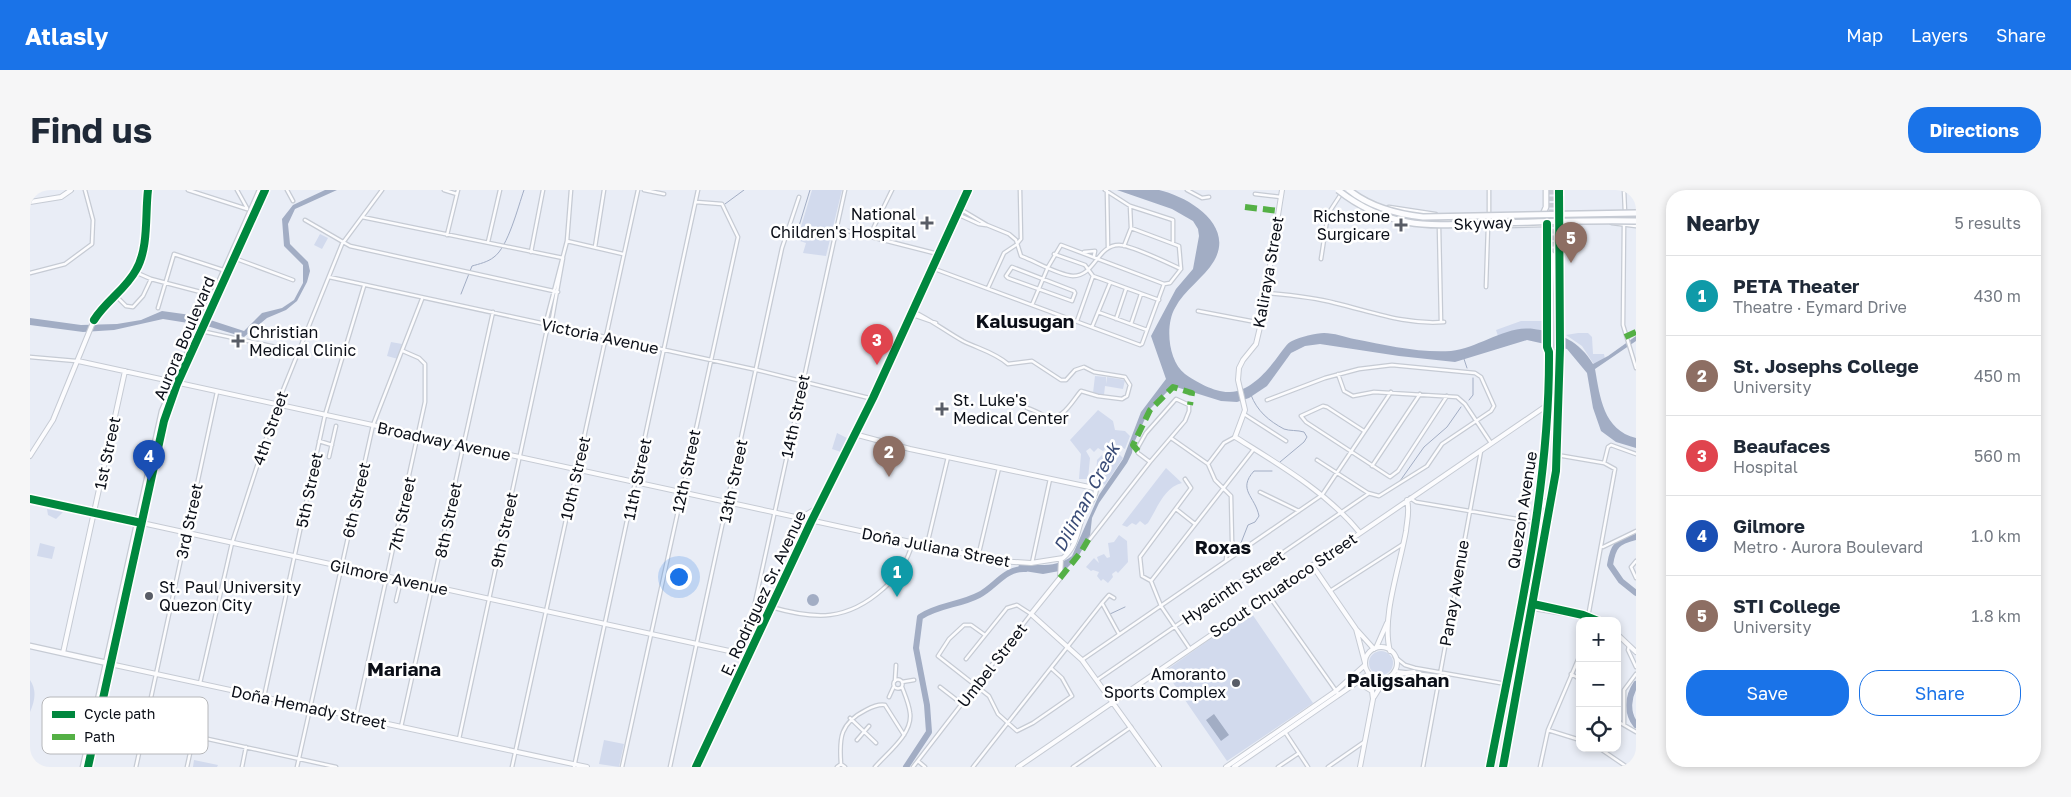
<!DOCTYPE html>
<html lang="en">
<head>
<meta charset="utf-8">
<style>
  body { margin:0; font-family:"Golos Text",sans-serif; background:#f6f6f7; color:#1f2937 }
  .controls { position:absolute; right:15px; bottom:15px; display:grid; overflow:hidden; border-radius:10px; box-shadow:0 2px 8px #0003 }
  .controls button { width:45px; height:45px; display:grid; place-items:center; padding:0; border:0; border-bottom:1px solid #e0e1e3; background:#fff; color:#1f2937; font:25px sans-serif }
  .you { position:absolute; left:648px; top:386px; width:18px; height:18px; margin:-12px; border:4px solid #fff; border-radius:50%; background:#1a73e8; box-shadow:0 0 0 8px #1a73e833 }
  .badge { display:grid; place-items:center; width:32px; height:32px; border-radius:50%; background:#1a73e8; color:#fff; font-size:16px; font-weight:700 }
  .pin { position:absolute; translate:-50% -41px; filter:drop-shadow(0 1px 2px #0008) }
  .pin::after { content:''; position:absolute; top:26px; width:18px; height:15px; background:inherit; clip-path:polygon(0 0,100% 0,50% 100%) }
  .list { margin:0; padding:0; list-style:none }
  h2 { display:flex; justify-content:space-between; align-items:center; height:65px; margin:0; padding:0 20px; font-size:21px }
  h2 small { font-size:16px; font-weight:400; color:#747a83 }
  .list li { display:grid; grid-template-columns:32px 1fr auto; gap:15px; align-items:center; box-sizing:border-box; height:80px; padding:0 20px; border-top:1px solid #e0e1e3 }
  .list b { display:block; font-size:19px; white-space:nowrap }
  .list p { margin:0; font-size:16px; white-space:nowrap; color:#747a83 }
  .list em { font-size:16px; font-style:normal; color:#747a83 }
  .actions { display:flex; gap:10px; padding:15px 20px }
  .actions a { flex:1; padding:11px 0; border:1px solid #1a73e8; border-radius:20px; text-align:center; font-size:18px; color:#1a73e8 }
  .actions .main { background:#1a73e8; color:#fff }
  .icon { flex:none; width:28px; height:28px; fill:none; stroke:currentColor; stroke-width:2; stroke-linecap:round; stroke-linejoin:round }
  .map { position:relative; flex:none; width:1606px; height:577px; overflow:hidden; border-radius:20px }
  header { display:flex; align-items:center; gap:30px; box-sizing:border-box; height:70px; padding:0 25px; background:#1a73e8; color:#fff }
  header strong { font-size:24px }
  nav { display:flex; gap:28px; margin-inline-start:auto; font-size:18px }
  .intro { display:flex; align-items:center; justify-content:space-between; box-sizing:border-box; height:120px; padding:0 30px }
  h1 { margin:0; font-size:35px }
  .button { padding:12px 22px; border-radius:20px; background:#1a73e8; color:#fff; font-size:18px; font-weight:700 }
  main { display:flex; gap:30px; padding:0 30px }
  aside { flex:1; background:#fff; border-radius:20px; box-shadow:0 2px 8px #0003 }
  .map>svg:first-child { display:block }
</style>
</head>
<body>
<header>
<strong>Atlasly</strong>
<nav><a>Map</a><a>Layers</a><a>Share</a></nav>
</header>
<div class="intro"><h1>Find us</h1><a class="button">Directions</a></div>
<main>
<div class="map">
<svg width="1606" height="577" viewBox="0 0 1606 577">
  <rect width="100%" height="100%" fill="#e9edf6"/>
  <path fill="#d2daed" d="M782,0H812L796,66L773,63L776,53L767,50Z
    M290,44L298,48L292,59L284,55Z
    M1491,131H1514V141C1497,137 1484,141 1468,146L1466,140Z
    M1548,143H1558L1562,147L1563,164H1574L1575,169L1565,176L1552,156L1536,145Z
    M361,152L372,154L368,169L357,166Z
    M1065,186L1076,187V194L1077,187L1095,190L1093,199L1075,196L1074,205L1063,203Z
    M1068,220L1083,231L1085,240L1095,241L1100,246L1095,259L1087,255L1083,260L1077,257L1073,261L1068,258L1064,262L1060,258L1056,261L1060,268L1058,289H1049L1051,264L1040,250Z
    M807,243L817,248L811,262L802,259Z
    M1082,264L1090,265L1093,268L1075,295L1066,288L1067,270L1072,265L1075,269Z
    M1136,278L1152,293C1134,297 1127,319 1118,333L1115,335L1110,331L1106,335L1102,333L1097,337L1092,335Z
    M17,319L33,322L26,329L18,325Z
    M1089,345L1097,351L1098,372L1088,383L1086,381L1082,384L1083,387L1078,393L1073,389L1071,391L1067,386L1069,382L1063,380L1061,381L1056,377L1064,368L1069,373L1067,367L1074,364L1077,368L1080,367L1078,353L1084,352Z
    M10,353L25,357L22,369L7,366Z
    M1220,421L1283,513L1197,571L1135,481Z
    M1339 473a12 12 0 1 1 24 0a12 12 0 1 1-24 0Z
    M0,490C7,500 5,511 0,522Z
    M574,550L594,554L589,577L569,574Z
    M164,570L188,575L187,577H163Z"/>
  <path fill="#a2adc4" d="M295,0H307L265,19L258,34L260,54L278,72L280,81L277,92L267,111L256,120L237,128L214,147L177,136L133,129L84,140L53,142L0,135V128L51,135L87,134L111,130L132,121L168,126L214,141L232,123L252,118L264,110L273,93V75L254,56L252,29L263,15Z
    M1087,0C1100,0 1116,0 1129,0C1159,7 1205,35 1184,71C1174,88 1154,100 1145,118C1135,135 1138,171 1155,184C1166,192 1186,203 1200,202C1221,201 1238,180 1249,165C1253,160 1257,153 1262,151C1270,147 1286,143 1294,143C1304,143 1315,147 1324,149C1356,155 1388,163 1421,161C1449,158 1476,135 1504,139C1530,142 1550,152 1563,174L1578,166L1606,146V151L1565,179C1570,207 1573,240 1606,248V258L1586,252L1571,241L1563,218L1557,183L1537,159L1497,150L1425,172L1369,166L1290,154L1275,156L1261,163L1237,196L1219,208L1207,212L1191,211L1143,196L1119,220L1103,255L1102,263L1097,273L1069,313L1062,328L1060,346L1048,367L1035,380L1013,384L988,380L989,374C1006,375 1027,378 1042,366L1069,305L1093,269L1111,222L1136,189L1121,146L1146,99L1163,79L1169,46L1168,39L1163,31L1142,19Z
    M777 410a6 6 0 1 1 12 0a6 6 0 1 1-12 0Z
    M1184,524L1199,545L1191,551L1176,530Z"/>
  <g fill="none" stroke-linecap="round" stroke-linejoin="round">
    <path stroke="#a2adc4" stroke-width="1" d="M695,14L714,0
      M765,49L780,0
      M431,104L442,76C449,74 458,72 464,67C478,57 488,17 494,0
      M1434,169L1437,178
      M1221,205C1227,221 1239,231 1254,239C1259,241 1268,240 1274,242L1277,247L1274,252L1250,272
      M1439,210L1443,205V188
      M1370,291L1394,257L1417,237L1431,217
      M1209,358L1218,335L1225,332L1229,326C1225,306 1207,300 1224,281H1242
      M1080,424L1095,417"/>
    <path stroke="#a2adc4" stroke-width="6" d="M1606,347C1587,352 1583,355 1580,375L1591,391L1606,403
      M1606,494C1598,506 1596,523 1606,535
      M876,577L899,542L897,515L886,458L890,427C908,415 930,415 949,405C965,397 975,378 995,379"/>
    <path stroke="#c8ccd5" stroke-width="4.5" stroke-dasharray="4.5 2" stroke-linecap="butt" d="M1521,0V64
      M1525,0V65"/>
    <defs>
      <path id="street" d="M158,0L217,19
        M207,0L217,18
        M257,0L263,11
        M414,0L427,4
        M614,0L634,4
        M1075,0L1100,16L1143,30V52
        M1157,0L1172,8L1179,7
        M1459,0V25
        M1594,0L1595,22
        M1077,1L1078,57
        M1225,4L1251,7
        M930,19L957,35L979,44L986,50L991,66L996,68C1010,74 1029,85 1043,86C1065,86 1067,55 1089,55C1101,55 1138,73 1151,79
        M927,24L949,34L956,35
        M332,27L533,68
        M275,30L320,56L528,102
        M1594,35L1593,135L1606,178
        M1409,37L1411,132
        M806,38L908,64
        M1101,38L1149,56L1151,79L1140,93L1134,94
        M417,45L428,0
        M839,47L862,0
        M537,51L593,64
        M458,52L470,0
        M1094,56L1101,38L1100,16
        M565,57L574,0
        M501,62L513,0
        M1054,62L1065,61L1064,66
        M1024,64L1055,75L1063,86L1129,110
        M204,68L263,90
        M1291,69L1298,24L1311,4
        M982,77L1044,101L1045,103L1042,111L978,88L976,86Z
        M902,78L1110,155L1112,154L1134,94
        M105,82L121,89L182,105
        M0,83L35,74L62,54L63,30L55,0
        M299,87L727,180L839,208
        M1456,97L1458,36
        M958,98L974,63L986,55L991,49L990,0
        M1237,103C1260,105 1283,107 1305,113C1343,122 1375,135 1414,132
        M85,105L96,116L103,117L113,106L121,89
        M1002,115L1018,77L1031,55L1134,94
        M128,118L144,64L193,80
        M882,121C900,129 915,141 933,151C949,159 964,162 978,174L1002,171L1031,190H1036L1045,180L1054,177L1064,182L1095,187L1100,195L1097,206L1092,209L1068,206L1051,201C1042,211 1032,233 1015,226C1009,223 1004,220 997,218
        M1168,121L1231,133
        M1068,122L1117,140
        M880,124L906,133
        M1086,129L1096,99
        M519,131L517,128L537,51L541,0
        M1047,131L1063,86
        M1101,134L1111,104
        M1062,137L1080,93
        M171,141L269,162
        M0,167L46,171
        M1308,184L1314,201L1323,206L1344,202L1427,207L1435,214L1461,253
        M1237,210L1295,188L1329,179L1362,175L1445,183L1451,187L1464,216L1461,221L1412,254L1397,276L1349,306L1338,303L1287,270
        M1214,224L1256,251
        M1334,241L1297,217L1293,216L1271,226L1276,232L1360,287L1368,281L1417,206
        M1141,248L1178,274L1185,290L1201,306L1202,351L1208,363
        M289,251L302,255
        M1527,265L1574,273L1585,279L1558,427
        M299,267L306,236
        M1574,273L1578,257L1581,255L1606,264
        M1178,274L1194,253L1205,247
        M1342,276L1390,204
        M1230,302L1269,321
        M1380,308L1386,312L1505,332
        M1146,319L1165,334
        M1060,349L1120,272L1155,231L1159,221V215L1146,209L1116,243L1107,259L1108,263L1120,272
        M897,355L918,267
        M1573,357L1606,341
        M948,367L969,278
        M1196,370L1197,361L1203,354
        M1606,371L1601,377L1606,388
        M1002,373L1020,289
        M1121,391L1224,259
        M1121,391L1112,386L1110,367L1161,298L1155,289
        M1121,391L1131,416L1160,459
        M1300,401L1373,354
        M1239,406L1309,505
        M366,411L371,390
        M1072,413L1089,444
        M741,417C786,430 817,431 853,399C866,388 878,371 882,354
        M955,445L941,435H934L919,449L908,466L959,506L968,524L987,541L1003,533L1042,506L1032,488L1021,478
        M726,448L720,444L719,440L815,0
        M1599,456L1598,460L1606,477
        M1365,467L1375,475L1385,478L1476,494
        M1052,470L1292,305L1361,202
        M1364,481L1409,486
        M1541,484L1550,489
        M863.5 494a4.5 4.5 0 1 1 9 0a4.5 4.5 0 1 1-9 0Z
        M1067,490L1338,304
        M865,491L866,475
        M872,492L884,490
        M170,493L202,353L247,215L312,54L352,0
        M910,497L932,514
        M234,507L295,225L334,96
        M859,507L864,496
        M326,527L395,212V174L389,168L373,161
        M820,528L846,553
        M1587,531L1606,542
        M1594,534V500L1606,484
        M114,535L306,577
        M371,537L463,122
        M1518,540L1550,550
        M1255,542L1278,577
        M429,549L516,144L519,131L522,129L533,68
        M827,550L839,536
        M1569,558L1597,577
        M888,571L895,577
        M106,577L187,202
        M157,577L164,545
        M212,577L216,557
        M267,577L343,235L392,109
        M482,577L608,0
        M544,577L668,0
        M592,577L708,47L692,14L666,12
        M640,577L752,58L769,7
        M807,577L811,574
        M815,577L811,574C809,548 810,533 836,520C842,517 848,514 855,515L874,545
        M845,577C857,563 883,544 880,523C879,514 875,505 872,497
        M883,577L1001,424L987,415L977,418L936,469
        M943,577L1072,413L1079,405L1084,408
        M1043,577L1101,537
        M1248,577L1269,563
        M1298,577L1334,552
        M1393,577L1451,261
        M1510,577L1518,540L1550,465
        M1603,577L1606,571"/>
      <path id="secondary" d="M1252,0L1231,133L1226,154L1213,170L1209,178L1208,190L1215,220L1205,247C1248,274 1297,302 1330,343
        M0,12L31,7L41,0
        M48,171L968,371L1001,373L1033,368C1047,356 1047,342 1053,325C1057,316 1065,310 1066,300L1064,298L880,259L824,244
        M826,239L850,190
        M0,266L23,230L64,130C76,111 96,99 106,80C119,58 115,24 118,0
        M769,329L787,318
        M112,333L713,464L718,467
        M1031,369L1030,388L1001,424L1052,470L1129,577
        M1282,375L1326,439L1344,459
        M1503,414L1553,425L1568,431
        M1502,418L1557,427
        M1326,439L1335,473
        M1587,444L1606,462
        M1335 473a16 16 0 1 1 32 0a16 16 0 1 1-32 0Z
        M1346,458L1357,433
        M1360,461C1351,428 1370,376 1376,341C1377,330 1380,321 1377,310
        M33,463L95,181
        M80,474L557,577
        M1327,492L1342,501
        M1351,496L1369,484L1384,482
        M1344,507L1352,494
        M666,577L781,332L843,208L938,0
        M988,577L1519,214
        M1196,577L1306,501L1335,475
        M1204,577L1339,484
        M1330,577L1343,509L1340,485"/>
      <path id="primary" d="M1529,0V162
        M1359,18L1405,25
        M1513,24L1516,17V0
        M1582,32L1606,35
        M1517,34V157L1519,162
        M1438,36L1513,34
        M0,309L109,333
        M1509,320L1515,312L1521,317
        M0,456L77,473
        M53,577L132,221L230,0
        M58,577L134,231L147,194L235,0
        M1460,577C1480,470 1506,362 1516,253C1522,190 1521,127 1521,64
        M1473,577L1526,281L1529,192L1525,65"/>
      <path id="highway" d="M1411,29L1447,27
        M1583,30L1606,28"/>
    </defs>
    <use href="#street" stroke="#c6cbd4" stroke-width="5"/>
    <use href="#secondary" stroke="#c6cbd4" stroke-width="6"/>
    <use href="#primary" stroke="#c6cbd4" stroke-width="7"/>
    <use href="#highway" stroke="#c6cbd4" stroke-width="8"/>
    <use href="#street" stroke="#fcfcfe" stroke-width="2.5"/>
    <use href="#secondary" stroke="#fcfcfe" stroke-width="4"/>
    <use href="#primary" stroke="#fcfcfe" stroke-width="4.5"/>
    <use href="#highway" stroke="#fcfcfe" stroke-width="5"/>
    <path stroke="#ccced1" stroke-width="1" stroke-dasharray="8 4" stroke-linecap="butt" d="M55,577L131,231L143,198L232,0"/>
    <defs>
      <path id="highway-bridge" d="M1308,0C1328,16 1351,27 1377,32C1404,37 1433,34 1461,33C1509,32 1557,30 1606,31
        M1319,0C1340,17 1367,24 1393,27L1606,23"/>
    </defs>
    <use href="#highway-bridge" stroke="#c6cbd4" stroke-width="8" stroke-linecap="butt"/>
    <use href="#highway-bridge" stroke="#fcfcfe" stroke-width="5"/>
    <path stroke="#54b045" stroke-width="6" stroke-dasharray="12 6" stroke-linecap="butt" d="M1215,17L1249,21
      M1595,147L1606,142
      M1108,261L1103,255L1120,220L1143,197L1162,203L1160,215
      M1030,388L1051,362L1061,345"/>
    <defs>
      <path id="cycleway" d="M64,130C76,111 96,99 106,80C119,58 115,24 118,0
        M0,309L107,332
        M1503,414L1553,425L1568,431
        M58,577L134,231L147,194L235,0
        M666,577L781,332L843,208L938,0
        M1460,577C1486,440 1520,302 1519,162L1517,157V34
        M1473,577L1526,281L1530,158L1529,0"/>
    </defs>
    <use href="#cycleway" stroke="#fff" stroke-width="11"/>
    <use href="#cycleway" stroke="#00873e" stroke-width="8"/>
  </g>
  <g fill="#595d66" stroke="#fff" stroke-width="2">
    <path d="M894.5 25.5h5v5h5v5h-5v5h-5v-5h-5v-5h5z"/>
    <path d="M1368.5 27.5h5v5h5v5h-5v5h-5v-5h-5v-5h5z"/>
    <path d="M205.5 143.5h5v5h5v5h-5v5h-5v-5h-5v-5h5z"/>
    <path d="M909.5 211.5h5v5h5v5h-5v5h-5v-5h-5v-5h5z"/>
    <circle cx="119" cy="406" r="5"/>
    <circle cx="1206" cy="493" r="5"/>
  </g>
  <g text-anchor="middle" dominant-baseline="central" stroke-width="5" stroke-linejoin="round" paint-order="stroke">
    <g font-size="16" fill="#0b0f18" stroke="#fff" text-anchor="end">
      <text x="886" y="24">National<tspan x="886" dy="18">Children's Hospital</tspan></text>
      <text x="1360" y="26">Richstone<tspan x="1360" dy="18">Surgicare</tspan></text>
      <text x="219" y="142" text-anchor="start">Christian<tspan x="219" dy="18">Medical Clinic</tspan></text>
      <text x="923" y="210" text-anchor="start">St. Luke's<tspan x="923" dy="18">Medical Center</tspan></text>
      <text x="129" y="397" text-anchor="start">St. Paul University<tspan x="129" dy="18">Quezon City</tspan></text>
      <text x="1196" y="484">Amoranto<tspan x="1196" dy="18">Sports Complex</tspan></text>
    </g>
    <g font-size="16" fill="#0b0f18" stroke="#fff">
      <text transform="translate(1453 33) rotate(-2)">Skyway</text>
      <text transform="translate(1238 82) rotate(-80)">Kaliraya Street</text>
      <text transform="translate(570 146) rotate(12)">Victoria Avenue</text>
      <text transform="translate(154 148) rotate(-67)">Aurora Boulevard</text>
      <text transform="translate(765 226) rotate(-78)">14th Street</text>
      <text transform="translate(240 238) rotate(-71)">4th Street</text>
      <text transform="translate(414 251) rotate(12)">Broadway Avenue</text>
      <text transform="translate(77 263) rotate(-78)">1st Street</text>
      <text transform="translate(656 281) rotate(-78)">12th Street</text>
      <text transform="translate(545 288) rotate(-77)">10th Street</text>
      <text transform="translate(607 289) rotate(-78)">11th Street</text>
      <text transform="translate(703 291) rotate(-78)">13th Street</text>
      <text transform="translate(279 300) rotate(-78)">5th Street</text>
      <text transform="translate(326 310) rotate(-77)">6th Street</text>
      <text transform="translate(1492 320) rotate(-81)">Quezon Avenue</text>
      <text transform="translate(372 324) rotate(-78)">7th Street</text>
      <text transform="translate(418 330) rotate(-78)">8th Street</text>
      <text transform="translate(159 331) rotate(-78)">3rd Street</text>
      <text transform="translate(474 340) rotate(-78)">9th Street</text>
      <text transform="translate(906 357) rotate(11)">Doña Juliana Street</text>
      <text transform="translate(359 387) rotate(12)">Gilmore Avenue</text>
      <text transform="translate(1253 395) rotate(-34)">Scout Chuatoco Street</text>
      <text transform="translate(1203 397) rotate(-34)">Hyacinth Street</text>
      <text transform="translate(733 403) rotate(-65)">E. Rodriguez Sr. Avenue</text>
      <text transform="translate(1424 403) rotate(-80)">Panay Avenue</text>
      <text transform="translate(962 475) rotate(-52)">Umbel Street</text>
      <text transform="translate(279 517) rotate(12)">Doña Hemady Street</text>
    </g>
    <g font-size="18" font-style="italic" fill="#394b76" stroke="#fff">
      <text transform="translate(1056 307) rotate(-62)">Diliman Creek</text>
    </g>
    <g font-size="19" font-weight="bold" fill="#0b0f18" stroke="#fff">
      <text x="995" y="130">Kalusugan</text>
      <text x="1193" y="356">Roxas</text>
      <text x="374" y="478">Mariana</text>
      <text x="1368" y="489">Paligsahan</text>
    </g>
  </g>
  <rect x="12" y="507" width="166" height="57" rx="8" fill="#fff" stroke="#b6b7ba" stroke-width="1"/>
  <rect x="22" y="521" width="23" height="7" fill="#00873e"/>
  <rect x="22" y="544" width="23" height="6" fill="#54b045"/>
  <g font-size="14" fill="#0b0f18">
    <text x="54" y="529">Cycle path</text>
    <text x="54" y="552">Path</text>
  </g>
</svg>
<div class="controls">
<button>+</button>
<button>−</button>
<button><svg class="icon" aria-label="locate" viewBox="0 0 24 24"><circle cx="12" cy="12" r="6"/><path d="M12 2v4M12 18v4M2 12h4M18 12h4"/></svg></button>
</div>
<div class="you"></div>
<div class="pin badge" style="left:867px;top:407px;background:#0f9aa8">1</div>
<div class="pin badge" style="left:859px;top:287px;background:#8d6e63">2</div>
<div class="pin badge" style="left:847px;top:175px;background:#e0444e">3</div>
<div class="pin badge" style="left:119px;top:291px;background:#1a4fb4">4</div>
<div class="pin badge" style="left:1541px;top:73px;background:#8d6e63">5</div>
</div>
<aside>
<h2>Nearby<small>5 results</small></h2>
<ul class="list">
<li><span class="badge" style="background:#0f9aa8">1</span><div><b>PETA Theater</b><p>Theatre · Eymard Drive</p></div><em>430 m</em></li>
<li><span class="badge" style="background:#8d6e63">2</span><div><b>St. Josephs College</b><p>University</p></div><em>450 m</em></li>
<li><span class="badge" style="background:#e0444e">3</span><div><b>Beaufaces</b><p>Hospital</p></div><em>560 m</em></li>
<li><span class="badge" style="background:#1a4fb4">4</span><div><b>Gilmore</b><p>Metro · Aurora Boulevard</p></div><em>1.0 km</em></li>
<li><span class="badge" style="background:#8d6e63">5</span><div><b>STI College</b><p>University</p></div><em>1.8 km</em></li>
</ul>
<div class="actions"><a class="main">Save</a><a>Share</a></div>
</aside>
</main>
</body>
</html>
